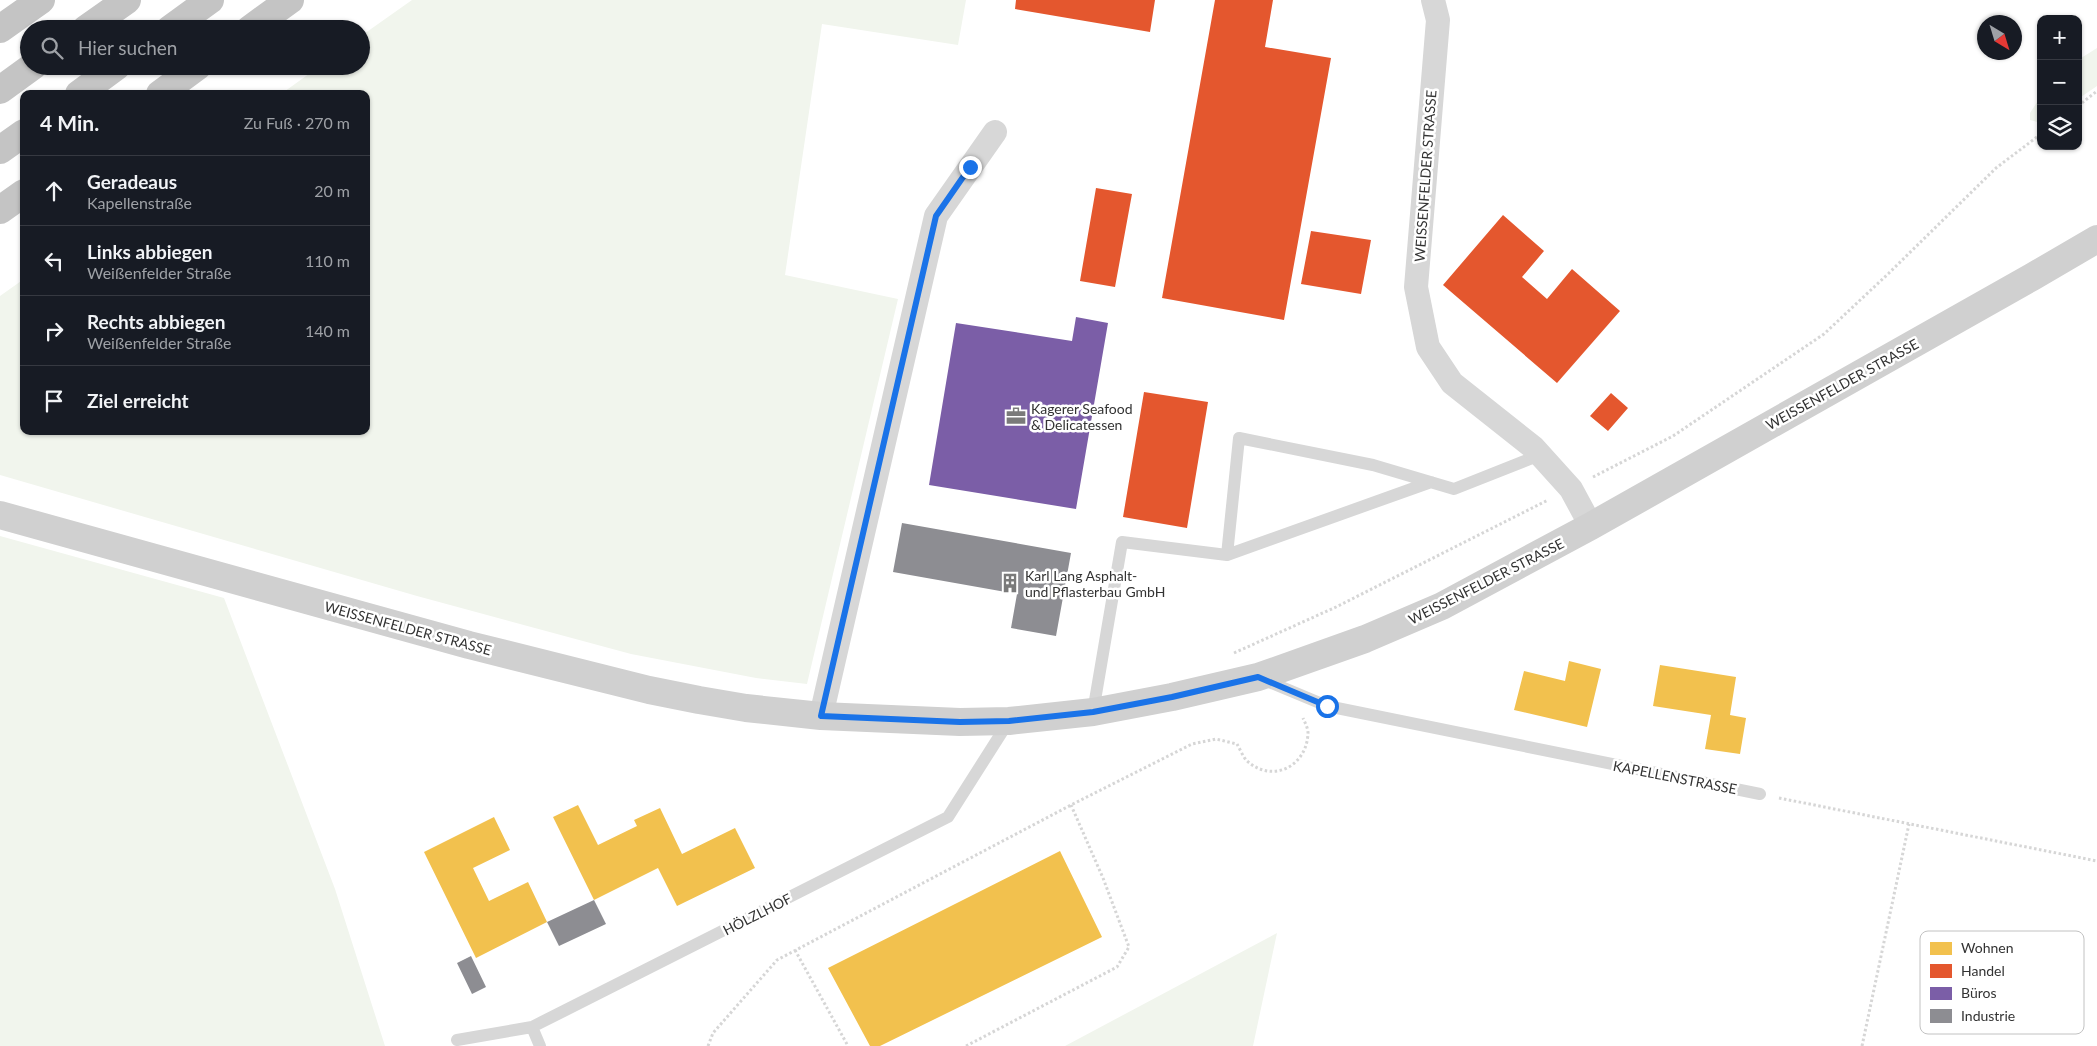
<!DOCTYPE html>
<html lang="de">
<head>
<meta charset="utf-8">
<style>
  body { margin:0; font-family:Lato,sans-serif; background:#20242c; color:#f1f3f6 }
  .controls { position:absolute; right:15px; top:15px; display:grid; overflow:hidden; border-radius:10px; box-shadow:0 1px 4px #0004 }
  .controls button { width:45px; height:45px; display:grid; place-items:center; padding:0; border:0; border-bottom:1px solid #363941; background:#171b24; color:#f1f3f6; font:25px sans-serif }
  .compass { position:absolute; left:1977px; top:15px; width:45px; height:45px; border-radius:50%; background:#171b24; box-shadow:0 1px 4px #0004; rotate:142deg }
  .stop { position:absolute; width:15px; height:15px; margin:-11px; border:4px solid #1a73e8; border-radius:50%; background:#fff }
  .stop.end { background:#1a73e8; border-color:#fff; box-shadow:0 1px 5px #0008 }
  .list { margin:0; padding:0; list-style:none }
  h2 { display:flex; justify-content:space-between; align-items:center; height:65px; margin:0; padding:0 20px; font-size:21px }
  h2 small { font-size:16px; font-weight:400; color:#9ea1a6 }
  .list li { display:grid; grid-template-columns:32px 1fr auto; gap:15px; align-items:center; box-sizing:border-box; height:70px; padding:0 20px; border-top:1px solid #363941 }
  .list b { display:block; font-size:19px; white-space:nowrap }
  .list p { margin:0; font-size:16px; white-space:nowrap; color:#9ea1a6 }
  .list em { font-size:16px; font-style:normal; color:#9ea1a6 }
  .icon { flex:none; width:28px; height:28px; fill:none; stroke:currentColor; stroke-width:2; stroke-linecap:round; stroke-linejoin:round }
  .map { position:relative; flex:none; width:2097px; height:1046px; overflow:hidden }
  .search { position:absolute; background:#171b24; box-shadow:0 1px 4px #0004; left:20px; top:20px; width:350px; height:55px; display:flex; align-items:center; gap:12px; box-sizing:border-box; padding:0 18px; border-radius:28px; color:#9ea1a6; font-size:19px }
  .panel { position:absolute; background:#171b24; box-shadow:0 1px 4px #0004; left:20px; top:90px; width:350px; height:345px; border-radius:10px }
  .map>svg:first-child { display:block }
</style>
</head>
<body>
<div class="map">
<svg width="2097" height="1046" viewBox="0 0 2097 1046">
  <rect width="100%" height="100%" fill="#fff"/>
  <path fill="#f1f5ed" d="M412,0H966L958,45L822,24L785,275L898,299L807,684L756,678L631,654L417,596L0,475V296L24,279V431H366V94H281L320,66H361V36Z
    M2097,48V86L2078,99V60Z
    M2041,96V123L2030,120V113Z
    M0,536L224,598L335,889L385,1046H0Z
    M1277,933L1253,1046H1065Z"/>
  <path fill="#f2c14e" d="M1569,661L1601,669L1587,727L1514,710L1524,671L1565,681Z
    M1660,665L1736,677L1730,715L1746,718L1740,754L1705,749L1711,715L1653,706Z
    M578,805L598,845L637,826L634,820L660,808L682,854L735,828L755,868L677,906L658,868L594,900L553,817Z
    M494,817L510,850L473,868L489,901L528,882L547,922L476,958L424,852Z
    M1060,851L1102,937L880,1046H870L828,968Z"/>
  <path fill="#e4572e" d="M1016,0H1155L1150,32L1015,9Z
    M1215,0H1273L1265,47L1331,58L1284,320L1162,298Z
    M1096,188L1132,194L1115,287L1080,281Z
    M1503,215L1544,251L1522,277L1547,299L1572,269L1620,311L1557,383L1443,285Z
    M1311,231L1371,240L1361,294L1301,284Z
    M1144,392L1208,402L1187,528L1123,517Z
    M1611,393L1628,408L1608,431L1590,416Z"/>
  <path fill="#7b5ea7" d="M1076,317L1108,323L1076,509L929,485L956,323L1072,341Z"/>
  <path fill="#8d8d92" d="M902,523L1071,553L1056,636L1011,628L1017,594L893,572Z
    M594,900L606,924L559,946L547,922Z
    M471,956L486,987L472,994L457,963Z"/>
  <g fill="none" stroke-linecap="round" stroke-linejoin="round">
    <path stroke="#d6d6d6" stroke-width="3" stroke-dasharray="2.5 2.5" stroke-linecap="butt" d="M2078,106L2097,91
      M1593,477L1673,436L1824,334L1889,273L1996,168L2041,134
      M1234,653L1336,607L1548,500
      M1779,798L2097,861
      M795,950L848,1046
      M708,1046L713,1033L777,960L1071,805L1192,744L1216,739L1237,744C1240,749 1243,757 1247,761C1273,784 1307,766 1308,733C1308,728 1305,723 1303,718
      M966,1046L1117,967L1129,947L1103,878L1071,805
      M1862,1046L1909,824"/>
    <path stroke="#d7d7d7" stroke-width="12" d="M1431,482L1227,555L1239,438L1373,465L1454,489L1540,455
      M1262,679L1327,706L1760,794
      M1093,712L1122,542L1227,555
      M532,1027L540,1046
      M457,1040L532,1027L948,817L1009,721"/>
    <path stroke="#d7d7d7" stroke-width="24" d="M1433,0L1438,20L1416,287L1428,347L1452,383L1534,448L1571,489L1591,526
      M821,716L936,216L995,132"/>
    <path stroke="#d0d0d0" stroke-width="28" d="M0,515L469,645L649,690L699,700L746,708L821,716L960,722L1009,721L1093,712L1172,697L1258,677L1365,639L1442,606L1591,526L2032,277L2097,239"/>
    <path stroke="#c4c4c4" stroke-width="28" d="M0,29L41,0
      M86,29L127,0
      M170,29L210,0
      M250,29L290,0
      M0,90L33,66
      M79,94L117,66
      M160,94L198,66
      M0,150L24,133
      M0,210L24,193"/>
  </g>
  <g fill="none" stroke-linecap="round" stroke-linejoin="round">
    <path stroke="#1a73e8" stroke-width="6" d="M970,167L936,216L821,716L960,722L1009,721L1093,712L1172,697L1258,677L1327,706"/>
  </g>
  <defs>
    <symbol id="office-bare" viewBox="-9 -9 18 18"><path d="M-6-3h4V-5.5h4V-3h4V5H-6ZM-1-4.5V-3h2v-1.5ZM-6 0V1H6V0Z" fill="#7a7a7a" stroke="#fff" stroke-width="2.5" paint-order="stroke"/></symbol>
    <symbol id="building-bare" viewBox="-9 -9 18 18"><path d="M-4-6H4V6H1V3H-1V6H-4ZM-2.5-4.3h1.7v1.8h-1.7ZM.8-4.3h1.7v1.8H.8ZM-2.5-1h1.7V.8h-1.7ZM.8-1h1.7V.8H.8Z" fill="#7a7a7a" stroke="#fff" stroke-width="2.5" paint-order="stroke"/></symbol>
  </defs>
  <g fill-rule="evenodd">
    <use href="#office-bare" x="1002" y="402" width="28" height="28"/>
    <use href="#building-bare" x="996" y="569" width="28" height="28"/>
  </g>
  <g text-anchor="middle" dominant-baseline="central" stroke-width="5" stroke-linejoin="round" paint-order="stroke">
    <g font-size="14" fill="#333" stroke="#fff">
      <text transform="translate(1425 176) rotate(-86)">WEISSENFELDER STRASSE</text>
      <text transform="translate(1842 384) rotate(-29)">WEISSENFELDER STRASSE</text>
      <text transform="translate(1486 581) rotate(-27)">WEISSENFELDER STRASSE</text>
      <text transform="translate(408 628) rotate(15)">WEISSENFELDER STRASSE</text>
      <text transform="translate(1675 777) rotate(11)">KAPELLENSTRASSE</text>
      <text transform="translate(757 914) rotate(-27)">HÖLZLHOF</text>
    </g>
    <g font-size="14" fill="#333" stroke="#fff" text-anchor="start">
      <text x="1031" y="408">Kagerer Seafood<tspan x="1031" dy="16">&amp; Delicatessen</tspan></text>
      <text x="1025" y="575">Karl Lang Asphalt-<tspan x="1025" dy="16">und Pflasterbau GmbH</tspan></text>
    </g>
  </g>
  <rect x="1920" y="931" width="164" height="103" rx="8" fill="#fff" stroke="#c2c2c2" stroke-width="1"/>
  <rect x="1930" y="942" width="22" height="13" fill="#f2c14e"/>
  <rect x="1930" y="964" width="22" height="14" fill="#e4572e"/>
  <rect x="1930" y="987" width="22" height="13" fill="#7b5ea7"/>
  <rect x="1930" y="1009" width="22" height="14" fill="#8d8d92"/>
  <g font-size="14" fill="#333">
    <text x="1961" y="953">Wohnen</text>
    <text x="1961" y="976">Handel</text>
    <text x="1961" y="998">Büros</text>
    <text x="1961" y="1021">Industrie</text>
  </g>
</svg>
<div class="controls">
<button>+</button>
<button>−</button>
<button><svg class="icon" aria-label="layers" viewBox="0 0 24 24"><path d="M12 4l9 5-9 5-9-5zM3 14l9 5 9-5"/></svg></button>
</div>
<svg class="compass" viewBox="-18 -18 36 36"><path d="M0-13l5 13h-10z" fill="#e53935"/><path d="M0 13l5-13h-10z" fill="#9ea1a6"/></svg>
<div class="stop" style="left:1327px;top:706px"></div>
<div class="stop end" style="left:970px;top:167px"></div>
<div class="search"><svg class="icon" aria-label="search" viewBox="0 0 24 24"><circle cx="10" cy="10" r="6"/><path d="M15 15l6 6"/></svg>Hier suchen</div>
<section class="panel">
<h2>4 Min.<small>Zu Fuß · 270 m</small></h2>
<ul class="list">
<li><svg class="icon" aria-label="ahead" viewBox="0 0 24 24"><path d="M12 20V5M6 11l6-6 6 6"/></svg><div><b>Geradeaus</b><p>Kapellenstraße</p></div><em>20 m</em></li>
<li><svg class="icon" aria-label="left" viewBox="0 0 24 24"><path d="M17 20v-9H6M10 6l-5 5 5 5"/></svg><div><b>Links abbiegen</b><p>Weißenfelder Straße</p></div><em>110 m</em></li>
<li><svg class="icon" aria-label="right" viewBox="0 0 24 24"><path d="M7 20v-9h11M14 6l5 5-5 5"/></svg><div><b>Rechts abbiegen</b><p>Weißenfelder Straße</p></div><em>140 m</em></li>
<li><svg class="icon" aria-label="arrive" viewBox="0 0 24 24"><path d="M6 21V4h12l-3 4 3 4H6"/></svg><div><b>Ziel erreicht</b></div></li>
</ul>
</section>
</div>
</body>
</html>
